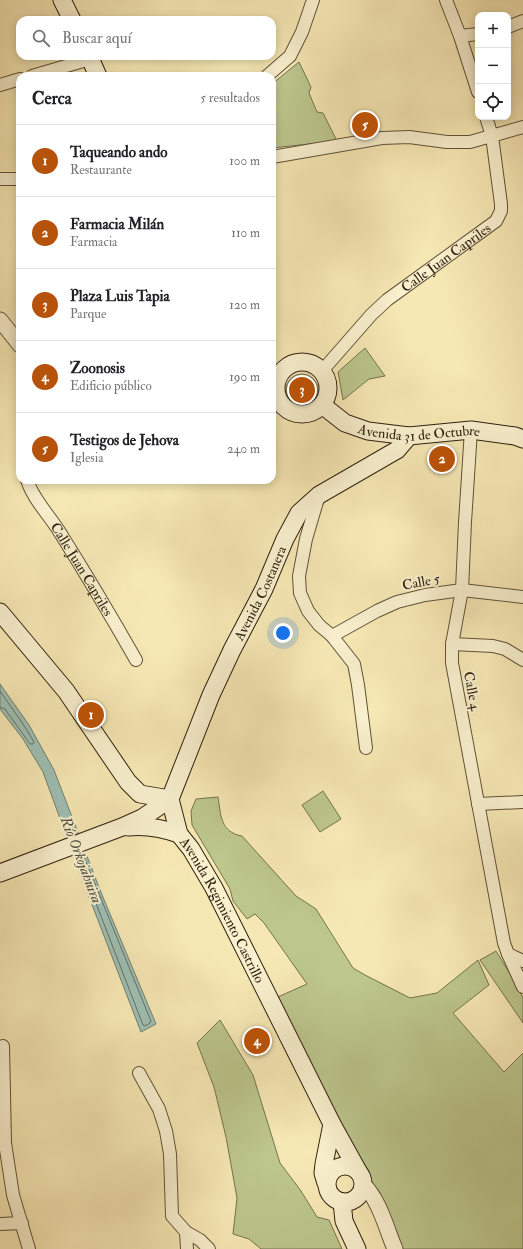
<!DOCTYPE html>
<html lang="es">
<head>
<meta charset="utf-8">
<style>
  body { margin:0; font-family:"IM FELL Double Pica",serif; background:#f6f6f6; color:#202124 }
  .controls { position:absolute; right:12px; top:12px; display:grid; overflow:hidden; border-radius:8px; box-shadow:0 2px 10px #0003 }
  .controls button { width:36px; height:36px; display:grid; place-items:center; padding:0; border:0; border-bottom:1px solid #e0e0e0; background:#fff; color:#202124; font:20px sans-serif }
  .you { position:absolute; left:283px; top:633px; width:14px; height:14px; margin:-10px; border:3px solid #fff; border-radius:50%; background:#1a73e8; box-shadow:0 0 0 6px #1a73e833 }
  .badge { display:grid; place-items:center; width:26px; height:26px; border-radius:50%; background:#b45309; color:#fff; font-size:13px; font-weight:700 }
  .pin { position:absolute; translate:-50% -50%; border:2px solid #fff; box-shadow:0 1px 4px #0006 }
  .list { margin:0; padding:0; list-style:none }
  h2 { display:flex; justify-content:space-between; align-items:center; height:52px; margin:0; padding:0 16px; font-size:17px }
  h2 small { font-size:13px; font-weight:400; color:#757577 }
  .list li { display:grid; grid-template-columns:26px 1fr auto; gap:12px; align-items:center; box-sizing:border-box; height:72px; padding:0 16px; border-top:1px solid #e0e0e0 }
  .list b { display:block; font-size:15px; white-space:nowrap }
  .list p { margin:0; font-size:13px; white-space:nowrap; color:#757577 }
  .list em { font-size:13px; font-style:normal; color:#757577 }
  .icon { flex:none; width:22px; height:22px; fill:none; stroke:currentColor; stroke-width:2; stroke-linecap:round; stroke-linejoin:round }
  .map { position:relative; flex:none; width:523px; height:1249px; overflow:hidden }
  .search { position:absolute; background:#fff; box-shadow:0 2px 10px #0003; left:16px; top:16px; width:260px; height:44px; display:flex; align-items:center; gap:10px; box-sizing:border-box; padding:0 14px; border-radius:12px; color:#757577; font-size:15px }
  .panel { position:absolute; background:#fff; box-shadow:0 2px 10px #0003; left:16px; top:72px; width:260px; height:412px; border-radius:12px }
  .map>svg:first-child { display:block }
</style>
</head>
<body>
<div class="map">
<svg width="523" height="1249" viewBox="0 0 523 1249">
  <rect width="100%" height="100%" fill="#f6e8b4"/>
  <filter id="stains"><feTurbulence type="fractalNoise" baseFrequency=".005" numOctaves="4"/><feColorMatrix values="0 0 0 0 .2 0 0 0 0 .09 0 0 0 0 .02 0 0 0 .5 -.17"/></filter>
  <radialGradient id="worn" r=".72"><stop offset=".6" stop-color="#630" stop-opacity="0"/><stop offset="1" stop-color="#630" stop-opacity=".3"/></radialGradient>
  <path fill="#bcc68d" stroke="#75734e" d="M299,62L311,87L309,93L317,112L323,113L337,141L272,148V84Z
    M365,348L385,376L369,379L343,400L338,372Z
    M286 390a16 16 0 1 1 32 0a16 16 0 1 1-32 0Z
    M323,791L341,819L320,832L302,805Z
    M218,797C221,815 220,832 242,836L296,896L316,909L353,968L365,975L410,998L437,993L478,960L489,985L453,1013L504,1072L523,1053V1249H402L358,1161L271,1000L307,984L264,923L255,914L247,919L233,901L230,889L192,825L191,811L196,799Z
    M496,951L515,982L523,998V1023L480,960Z
    M220,1020L253,1075L280,1163L301,1191L317,1217L329,1220L342,1249H261L249,1239L233,1234L237,1198L226,1137L214,1087L197,1043Z"/>
  <path fill="#9ebfb4" stroke="#717f72" d="M0,684L29,725L54,770L100,890L156,1024L141,1032L81,876L43,772L23,739L0,709Z"/>
  <g fill="none" stroke-linecap="round" stroke-linejoin="round">
    <path stroke="#667062" stroke-width="1" d="M0,691L25,727L34,742L33,744H30L5,709L0,707
      M77,854L143,1025L145,1026L150,1023L151,1021L82,852"/>
    <defs>
      <g id="minor">
        <path d="M446,0L460,36L478,92"/>
        <path d="M508,27L523,21"/>
        <path d="M460,36L478,34"/>
        <path d="M32,76L90,59"/>
        <path d="M267,76L290,56L302,32L313,0"/>
        <path d="M0,85L20,79"/>
        <path d="M272,157L382,138L409,137L447,142H470L523,127"/>
        <path d="M0,179H20"/>
        <path id="s1" d="M322,371L371,315L387,300L496,221L501,211V204L492,136L486,117"/>
        <path d="M471,430L465,522L462,590L452,644V663L504,943L508,954L523,987"/>
        <path id="s2" d="M27,480C33,499 49,515 59,531C86,574 111,616 136,660"/>
        <path d="M319,495L306,539L299,576L300,593L308,611L319,625L332,636L354,664L358,685L366,748"/>
        <path d="M332,636L377,611L397,602L425,595L462,590L523,597"/>
        <path d="M452,644L493,646L505,649L523,660"/>
        <path d="M478,804L523,802"/>
        <path d="M508,954L523,961"/>
        <path d="M3,1046L5,1143L13,1195L29,1249"/>
        <path d="M139,1073L159,1109L166,1131L170,1154L172,1216L186,1232L200,1240L209,1249"/>
        <path d="M0,1224L22,1223"/>
        <path d="M186,1232L187,1249"/>
      </g>
      <path id="tertiary" d="M0,320L20,345
        M272,403L279,401
        M363,1184C380,1201 386,1228 395,1249"/>
      <g id="secondary">
        <path d="M62,0L72,20"/>
        <path d="M89,56L98,76"/>
        <circle cx="302" cy="388" r="26"/>
        <path id="s3" d="M322,405L345,423L368,431L409,436L471,430L515,436L523,439"/>
        <path d="M0,612L66,691L128,782L140,794L170,799"/>
        <path id="s4" d="M170,799L211,695L232,650L264,589L285,539L299,513L319,495L397,450L409,436"/>
        <path id="s5" d="M170,799L179,834L191,849L214,888L332,1124L358,1171"/>
        <path d="M128,827C145,825 162,828 179,834"/>
        <path d="M0,873L122,827L142,818L170,799"/>
        <circle cx="345" cy="1184" r="18"/>
        <path d="M326,1183L323,1173L324,1164L332,1124"/>
        <path d="M342,1202L344,1221L357,1249"/>
      </g>
    </defs>
    <use href="#minor" stroke="#605238" stroke-width="14"/>
    <use href="#tertiary" stroke="#605238" stroke-width="17"/>
    <use href="#secondary" stroke="#2e200f" stroke-width="19"/>
    <use href="#minor" stroke="#f9f0ce" stroke-width="12"/>
    <use href="#tertiary" stroke="#f9f0ce" stroke-width="15"/>
    <use href="#secondary" stroke="#f9f0ce" stroke-width="17"/>
  </g>
  <g text-anchor="middle" dominant-baseline="central" stroke-width="4" stroke-linejoin="round" paint-order="stroke">
    <g font-size="14" fill="#2e200f" stroke="#f9f0ce">
      <text stroke="none"><textPath href="#s1" startOffset="169">Calle Juan Capriles</textPath></text>
      <text stroke="none"><textPath href="#s3" startOffset="105">Avenida 31 de Octubre</textPath></text>
      <text stroke="none"><textPath href="#s2" startOffset="105">Calle Juan Capriles</textPath></text>
      <text transform="translate(421 582) rotate(-11)">Calle 5</text>
      <text stroke="none"><textPath href="#s4" startOffset="225">Avenida Costanera</textPath></text>
      <text transform="translate(472 691) rotate(79)">Calle 4</text>
      <text stroke="none"><textPath href="#s5" startOffset="124">Avenida Regimiento Castrillo</textPath></text>
    </g>
    <g font-size="15" font-style="italic" fill="#505041" stroke="#f9f0ce">
      <text transform="translate(81 860) rotate(69)">Río Orkojahuira</text>
    </g>
  </g>
  <rect width="100%" height="100%" filter="url(#stains)"/>
  <rect width="100%" height="100%" fill="url(#worn)"/>
</svg>
<div class="controls">
<button>+</button>
<button>−</button>
<button><svg class="icon" aria-label="locate" viewBox="0 0 24 24"><circle cx="12" cy="12" r="6"/><path d="M12 2v4M12 18v4M2 12h4M18 12h4"/></svg></button>
</div>
<div class="you"></div>
<div class="pin badge" style="left:91px;top:715px">1</div>
<div class="pin badge" style="left:442px;top:459px">2</div>
<div class="pin badge" style="left:302px;top:390px">3</div>
<div class="pin badge" style="left:257px;top:1041px">4</div>
<div class="pin badge" style="left:365px;top:125px">5</div>
<div class="search"><svg class="icon" aria-label="search" viewBox="0 0 24 24"><circle cx="10" cy="10" r="6"/><path d="M15 15l6 6"/></svg>Buscar aquí</div>
<section class="panel">
<h2>Cerca<small>5 resultados</small></h2>
<ul class="list">
<li><span class="badge">1</span><div><b>Taqueando ando</b><p>Restaurante</p></div><em>100 m</em></li>
<li><span class="badge">2</span><div><b>Farmacia Milán</b><p>Farmacia</p></div><em>110 m</em></li>
<li><span class="badge">3</span><div><b>Plaza Luis Tapia</b><p>Parque</p></div><em>120 m</em></li>
<li><span class="badge">4</span><div><b>Zoonosis</b><p>Edificio público</p></div><em>190 m</em></li>
<li><span class="badge">5</span><div><b>Testigos de Jehova</b><p>Iglesia</p></div><em>240 m</em></li>
</ul>
</section>
</div>
</body>
</html>
